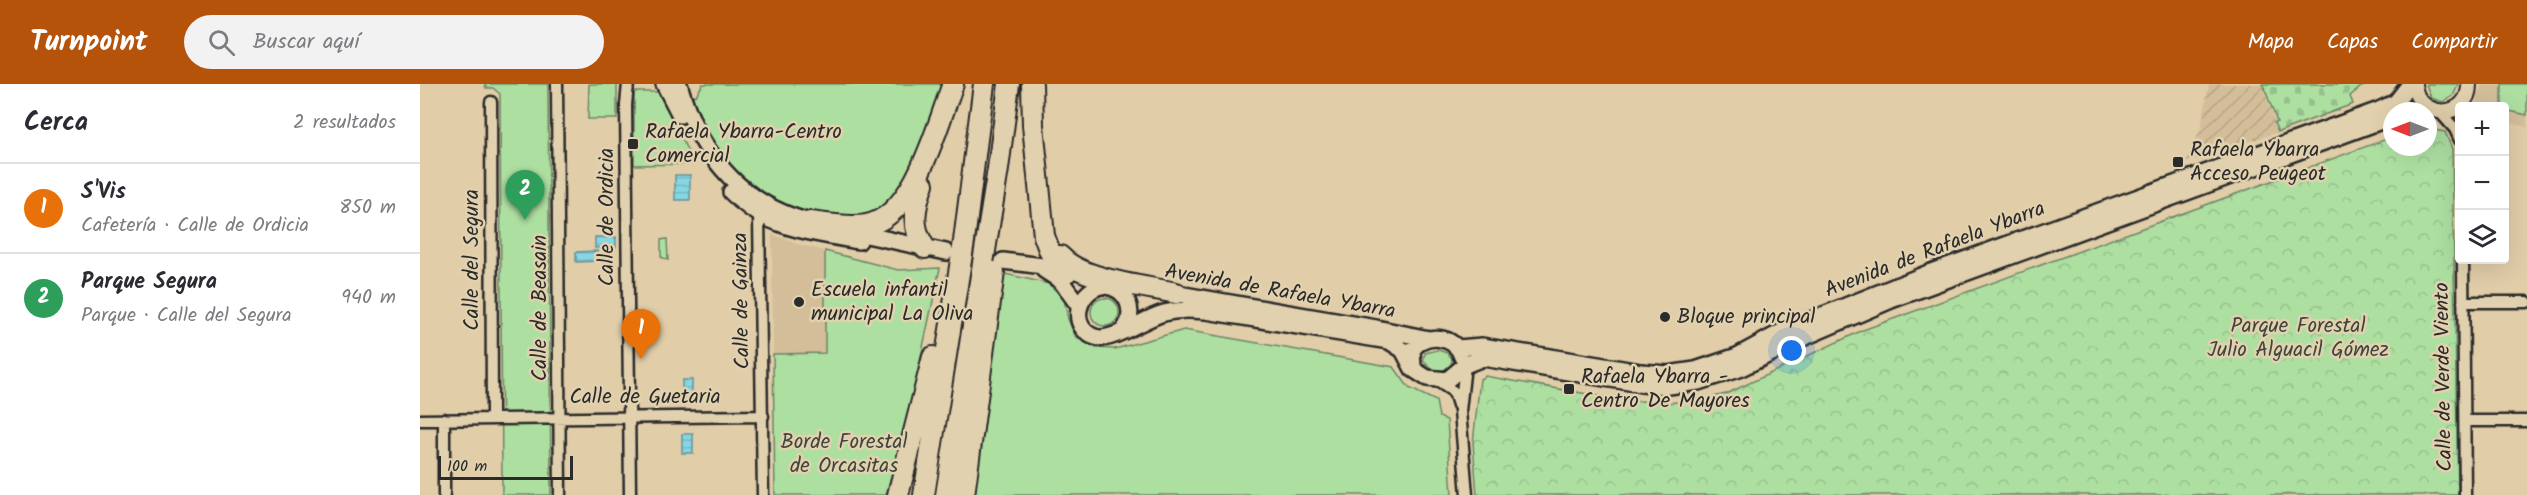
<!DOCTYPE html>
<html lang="es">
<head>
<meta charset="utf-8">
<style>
  body { margin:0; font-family:Kalam,sans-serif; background:#f2f2f3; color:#2b2b33 }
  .controls { position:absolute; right:18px; top:18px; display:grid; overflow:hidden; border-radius:6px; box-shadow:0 6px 24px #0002 }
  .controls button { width:54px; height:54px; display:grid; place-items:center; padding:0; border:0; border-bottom:2px solid #e1e1e2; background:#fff; color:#2b2b33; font:30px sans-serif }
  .compass { position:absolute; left:1963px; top:18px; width:54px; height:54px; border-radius:50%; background:#fff; box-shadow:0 6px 24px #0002; rotate:270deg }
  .scale { position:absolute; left:18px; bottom:15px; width:135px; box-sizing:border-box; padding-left:6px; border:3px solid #2b2b2b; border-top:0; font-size:16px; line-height:21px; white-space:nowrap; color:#2b2b2b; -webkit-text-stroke:4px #e2d1ae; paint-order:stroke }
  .you { position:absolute; left:1372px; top:267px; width:21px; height:21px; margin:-15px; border:4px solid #fff; border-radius:50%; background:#1a73e8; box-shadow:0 0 0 9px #1a73e833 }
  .badge { display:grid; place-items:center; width:39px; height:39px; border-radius:50%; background:#b45309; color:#fff; font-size:20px; font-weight:700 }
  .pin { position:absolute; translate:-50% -50px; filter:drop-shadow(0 2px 3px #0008) }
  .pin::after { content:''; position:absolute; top:32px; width:21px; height:18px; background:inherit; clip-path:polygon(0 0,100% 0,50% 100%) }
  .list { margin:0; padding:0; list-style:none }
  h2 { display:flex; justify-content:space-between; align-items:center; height:78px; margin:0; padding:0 24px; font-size:26px }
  h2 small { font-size:20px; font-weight:400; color:#7c7c81 }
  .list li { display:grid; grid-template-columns:39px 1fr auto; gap:18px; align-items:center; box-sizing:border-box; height:90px; padding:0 24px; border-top:2px solid #e1e1e2 }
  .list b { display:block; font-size:22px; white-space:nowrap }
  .list p { margin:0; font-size:20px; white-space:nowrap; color:#7c7c81 }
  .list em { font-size:20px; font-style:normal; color:#7c7c81 }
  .icon { flex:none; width:33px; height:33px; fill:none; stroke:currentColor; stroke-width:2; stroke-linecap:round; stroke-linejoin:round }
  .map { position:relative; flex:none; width:2107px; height:411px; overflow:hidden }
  header { display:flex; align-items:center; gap:36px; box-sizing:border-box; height:84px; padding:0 30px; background:#b45309; color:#fff }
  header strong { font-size:28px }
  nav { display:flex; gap:33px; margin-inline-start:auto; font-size:21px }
  .search { width:420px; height:54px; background:#f2f2f3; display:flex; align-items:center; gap:15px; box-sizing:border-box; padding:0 21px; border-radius:33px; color:#7c7c81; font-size:22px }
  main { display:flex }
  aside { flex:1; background:#fff }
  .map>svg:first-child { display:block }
</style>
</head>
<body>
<header>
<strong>Turnpoint</strong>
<div class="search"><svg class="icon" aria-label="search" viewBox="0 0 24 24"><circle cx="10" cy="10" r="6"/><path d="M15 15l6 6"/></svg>Buscar aquí</div>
<nav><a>Mapa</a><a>Capas</a><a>Compartir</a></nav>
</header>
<main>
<aside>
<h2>Cerca<small>2 resultados</small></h2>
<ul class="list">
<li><span class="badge" style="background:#e8710a">1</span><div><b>S'Vis</b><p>Cafetería · Calle de Ordicia</p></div><em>850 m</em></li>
<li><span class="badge" style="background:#2e9e5b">2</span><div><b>Parque Segura</b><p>Parque · Calle del Segura</p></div><em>940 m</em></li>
</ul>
</aside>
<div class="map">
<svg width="2107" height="411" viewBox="0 0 2107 411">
  <defs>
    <pattern id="industrial-furrows" width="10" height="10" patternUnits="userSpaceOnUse" patternTransform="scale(1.5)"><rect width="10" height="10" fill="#d4be9a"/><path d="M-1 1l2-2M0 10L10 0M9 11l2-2" fill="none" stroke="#b6a385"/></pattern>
    <pattern id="forest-crowns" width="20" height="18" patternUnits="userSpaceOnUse" patternTransform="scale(1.5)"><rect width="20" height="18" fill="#addfa1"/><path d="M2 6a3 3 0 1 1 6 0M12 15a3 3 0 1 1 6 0" fill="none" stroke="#95c08b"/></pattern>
    <pattern id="cemetery-stones" width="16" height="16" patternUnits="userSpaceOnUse" patternTransform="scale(1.5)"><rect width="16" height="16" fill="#addfa1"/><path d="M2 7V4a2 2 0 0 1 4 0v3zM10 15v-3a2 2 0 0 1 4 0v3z" fill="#95c08b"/></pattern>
    <pattern id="water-rules" width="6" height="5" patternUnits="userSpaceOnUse" patternTransform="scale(1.5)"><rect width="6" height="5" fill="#87d6e3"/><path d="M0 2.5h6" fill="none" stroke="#75b8c3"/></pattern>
  </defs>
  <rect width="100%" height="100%" fill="#e1cda8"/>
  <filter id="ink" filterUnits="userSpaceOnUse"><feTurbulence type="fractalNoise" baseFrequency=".0167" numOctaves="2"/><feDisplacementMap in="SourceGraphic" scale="12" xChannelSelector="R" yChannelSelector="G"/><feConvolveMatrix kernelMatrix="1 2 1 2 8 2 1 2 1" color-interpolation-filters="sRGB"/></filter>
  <g filter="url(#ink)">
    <path fill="#d4be9a" d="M2062,0H2107V43L2085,37L2084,22H2055Z
      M352,150L377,160L405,167V269L353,270Z"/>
    <path fill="url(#industrial-furrows)" d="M1789,0H1842L1858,48L1767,78L1781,44Z"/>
    <path fill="#addfa1" stroke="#6c8566" stroke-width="1.5" d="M65,0H128L131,411H82L80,10L73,4H66Z
      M169,0H197V35H168Z
      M283,0H521L507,52L484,107L447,136C429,134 394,135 378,129C324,111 289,64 270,13L276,11Z
      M2006,0H2038V1L2033,12L2023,18L2011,14Z
      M2082,0H2107V31L2085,26L2084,22H2082Z
      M214,8H238L242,12L273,79L272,80L214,81Z
      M247,155L248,176L241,173V156Z
      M405,167L478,186L520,184L492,314L466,411H355L353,270L405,269Z
      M581,189L629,200L644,215L648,235L656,254L676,264L695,265L764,246L974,283L989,304L1016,317L1019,333L1027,336L1032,411H553Z
      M671 228a14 14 0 1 1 28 0a14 14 0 1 1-28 0Z
      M1018,266L1027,269L1032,274L1031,282L1026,286H1013L1003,277L1005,269Z"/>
    <path fill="url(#forest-crowns)" stroke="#6c8566" stroke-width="1.5" d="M2008,45L2025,48L2032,65L2038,411H1057L1053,359L1060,295L1065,292L1196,315L1244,319L1275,317L1306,310L1443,246L1972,53V63H2008Z"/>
    <path fill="url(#cemetery-stones)" stroke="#6c8566" stroke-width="1.5" d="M1843,0H1951L1941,3L1930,12L1933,20L1858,48L1854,39L1857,38Z"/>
    <path fill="url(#water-rules)" stroke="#629299" stroke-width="1.5" d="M255,91H270V116H255Z
      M175,153H196V163L175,164Z
      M177,167L180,177L156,178V168Z
      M262,296H272V315H262Z
      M262,350H273V369H262Z"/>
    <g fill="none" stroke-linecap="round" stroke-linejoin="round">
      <defs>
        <path id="minor" d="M137,0L140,411
          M208,0L206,21L210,411
          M71,18L72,334
          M2020,28L2035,45L2040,56
          M339,131L343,411
          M2043,176L2045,411
          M2043,218H2107
          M1045,281L1040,327L1047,411
          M1016,296L1034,308L1038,321
          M24,335V411
          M0,336L343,332
          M2045,337H2107"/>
        <path id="tertiary" d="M1994,0C1997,37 2050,36 2049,0"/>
        <path id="secondary" d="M244,0L260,31
          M259,0C280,73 323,124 399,140
          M2003,27L2012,26
          M311,108C345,144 392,149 439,157
          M428,147L526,168
          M583,177L631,183L649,189
          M624,186L641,197L659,222
          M681,202C656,208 649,244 675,253C691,259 724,234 744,229C758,225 771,226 786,227L969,257L983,266L993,285L1007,294L1027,296L1045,281L1063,274L1221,300L1249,302L1278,298L1321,284L1387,252L1471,216L1972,33
          M685,202C707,204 717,227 704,246
          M747,208L956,244L1009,255
          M1038,264L1062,262L1221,288L1248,290L1275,286L1317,272L1363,247L1511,188L1959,26L1976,18L1990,0
          M993,283L992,266C1004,248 1036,251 1042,273"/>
        <path id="motorway" d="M612,0L613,41L624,152L630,168L647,188
          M503,100C495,123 490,142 505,164
          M390,138C408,140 428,144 446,141C495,133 517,41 533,0
          M640,172C661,196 724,202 756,209
          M478,411L513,273
          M504,411L544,157L564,0
          M526,411L578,85L589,0
          M544,411L574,188"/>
      </defs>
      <use href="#minor" stroke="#2b2b2b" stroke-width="15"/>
      <use href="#tertiary" stroke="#2b2b2b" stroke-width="18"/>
      <use href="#secondary" stroke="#2b2b2b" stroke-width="20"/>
      <use href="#motorway" stroke="#2b2b2b" stroke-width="24"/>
      <use href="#minor" stroke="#e2d1ae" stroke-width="10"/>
      <use href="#tertiary" stroke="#e2d1ae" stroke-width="14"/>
      <use href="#secondary" stroke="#e2d1ae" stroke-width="15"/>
      <use href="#motorway" stroke="#e2d1ae" stroke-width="20"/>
    </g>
  </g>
  <g fill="#2b2b2b" stroke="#e2d1ae" stroke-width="2">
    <rect x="207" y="54" width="12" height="12" rx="3"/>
    <rect x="1752" y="72" width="12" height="12" rx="3"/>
    <circle cx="379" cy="218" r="6"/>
    <circle cx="1245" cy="233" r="6"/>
    <rect x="1143" y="299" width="12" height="12" rx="3"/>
  </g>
  <g text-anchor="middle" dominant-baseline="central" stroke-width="5" stroke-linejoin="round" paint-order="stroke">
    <g font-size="21" fill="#2b2b2b" stroke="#e2d1ae" text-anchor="start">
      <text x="225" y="48">Rafaela Ybarra-Centro<tspan x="225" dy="24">Comercial</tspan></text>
      <text x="1770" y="66">Rafaela Ybarra<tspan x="1770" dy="24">Acceso Peugeot</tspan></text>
      <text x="391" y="206">Escuela infantil<tspan x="391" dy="24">municipal La Oliva</tspan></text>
      <text x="1257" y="233">Bloque principal</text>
      <text x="1161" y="293">Rafaela Ybarra -<tspan x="1161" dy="24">Centro De Mayores</tspan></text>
    </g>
    <g font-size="21" fill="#2b2b2b" stroke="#e2d1ae">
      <text transform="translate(187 133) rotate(-90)">Calle de Ordicia</text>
      <text transform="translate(1515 166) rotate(-21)">Avenida de Rafaela Ybarra</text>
      <text transform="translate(52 176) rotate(-90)">Calle del Segura</text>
      <text transform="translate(860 208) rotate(10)">Avenida de Rafaela Ybarra</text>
      <text transform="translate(322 217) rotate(-91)">Calle de Gainza</text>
      <text transform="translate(120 224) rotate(-90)">Calle de Beasain</text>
      <text transform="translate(2024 293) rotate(-91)">Calle de Verde Viento</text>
      <text x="225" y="313">Calle de Guetaria</text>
    </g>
    <g font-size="21" fill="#3e463d" stroke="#e2d1ae">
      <text x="1878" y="242">Parque Forestal<tspan x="1878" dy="24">Julio Alguacil Gómez</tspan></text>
      <text x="424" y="358">Borde Forestal<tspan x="424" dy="24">de Orcasitas</tspan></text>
    </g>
  </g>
</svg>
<div class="controls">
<button>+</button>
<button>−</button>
<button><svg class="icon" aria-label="layers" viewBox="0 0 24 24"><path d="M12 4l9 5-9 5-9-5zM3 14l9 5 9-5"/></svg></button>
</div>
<svg class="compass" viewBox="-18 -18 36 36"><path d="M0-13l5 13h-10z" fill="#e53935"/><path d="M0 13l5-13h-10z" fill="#7c7c81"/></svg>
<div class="scale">100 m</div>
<div class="you"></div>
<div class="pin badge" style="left:221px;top:275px;background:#e8710a">1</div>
<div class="pin badge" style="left:105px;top:136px;background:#2e9e5b">2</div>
</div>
</main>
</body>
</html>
